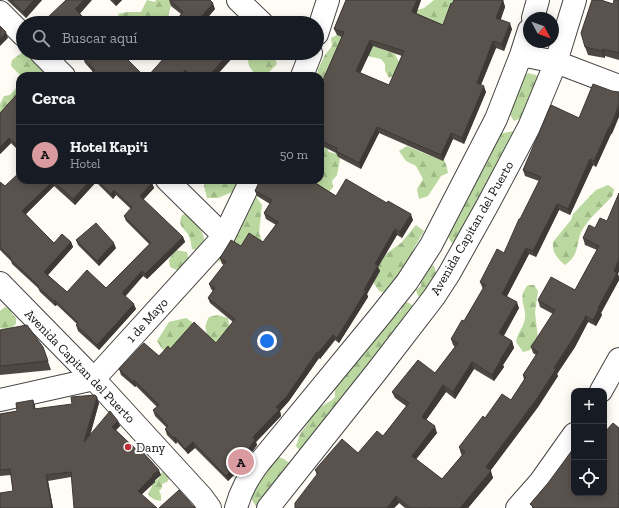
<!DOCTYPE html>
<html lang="es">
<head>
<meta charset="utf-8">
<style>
  body { margin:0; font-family:"Zilla Slab",serif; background:#242831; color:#f1f3f6 }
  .controls { position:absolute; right:12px; bottom:12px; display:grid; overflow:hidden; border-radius:8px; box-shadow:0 2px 10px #0003 }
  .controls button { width:36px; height:36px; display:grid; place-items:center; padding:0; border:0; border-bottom:1px solid #363941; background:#171b24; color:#f1f3f6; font:20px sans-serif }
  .compass { position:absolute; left:523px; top:12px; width:36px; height:36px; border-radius:50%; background:#171b24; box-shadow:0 2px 10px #0003; rotate:131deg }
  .you { position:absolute; left:267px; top:341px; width:14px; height:14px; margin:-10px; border:3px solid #fff; border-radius:50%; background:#1a73e8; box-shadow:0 0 0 6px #1a73e833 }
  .badge { display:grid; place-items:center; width:26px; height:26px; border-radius:50%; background:#d99aa0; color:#111; font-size:13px; font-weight:700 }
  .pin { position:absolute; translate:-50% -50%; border:2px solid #fff; box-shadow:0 1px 4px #0006 }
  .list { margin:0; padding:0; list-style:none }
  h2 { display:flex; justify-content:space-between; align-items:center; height:52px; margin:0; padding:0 16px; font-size:17px }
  h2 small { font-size:13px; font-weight:400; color:#9ea1a6 }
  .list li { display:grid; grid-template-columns:26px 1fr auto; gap:12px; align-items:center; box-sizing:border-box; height:60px; padding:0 16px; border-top:1px solid #363941 }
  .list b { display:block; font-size:15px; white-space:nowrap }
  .list p { margin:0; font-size:13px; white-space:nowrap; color:#9ea1a6 }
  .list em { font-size:13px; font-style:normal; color:#9ea1a6 }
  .icon { flex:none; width:22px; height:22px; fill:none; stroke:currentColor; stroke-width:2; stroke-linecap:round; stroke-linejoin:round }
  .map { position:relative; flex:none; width:619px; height:508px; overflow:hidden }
  .search { position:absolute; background:#171b24; box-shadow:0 2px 10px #0003; left:16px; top:16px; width:308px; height:44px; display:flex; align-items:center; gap:10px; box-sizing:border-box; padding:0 14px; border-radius:22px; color:#9ea1a6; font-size:15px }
  .panel { position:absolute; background:#171b24; box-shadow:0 2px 10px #0003; left:16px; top:72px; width:308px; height:112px; border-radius:12px }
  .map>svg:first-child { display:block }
</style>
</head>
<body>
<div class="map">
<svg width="619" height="508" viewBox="0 0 619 508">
  <defs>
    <pattern id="forest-firs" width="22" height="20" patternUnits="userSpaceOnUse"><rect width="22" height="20" fill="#bad89f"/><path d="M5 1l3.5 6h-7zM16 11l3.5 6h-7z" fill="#9fb888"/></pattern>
  </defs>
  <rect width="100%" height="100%" fill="#fefcf5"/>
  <path fill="url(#forest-firs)" d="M147,0L155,2L156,0H171C172,8 166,16 169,23H122L118,14L127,12H141Z
    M434,0H463L444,25L411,12L424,8Z
    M349,31L384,50L395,54L399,62V73L389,78L385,70V64L381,59L368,56L339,65L320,83V76H317L318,69L325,55L332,46L331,38L337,35Z
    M23,52L30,53L46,76H21L11,66L12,60Z
    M249,53H273L277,64L267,74L257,76C250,69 246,63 249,53Z
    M528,73L536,75L540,80L524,117L514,121L503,103L520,80Z
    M20,86V99L0,123V104L4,96L10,95L16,88Z
    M514,131L519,136L457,245L450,241L448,235L499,134Z
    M320,141L325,145L329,152L338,154V157L340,159L337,175L332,181L333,187L326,196L312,180H320Z
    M407,146L433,157H442L446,164L448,173L441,176L428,196L419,199L417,189L423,179L416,166L406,161L399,151Z
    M206,180H244L242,188L218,198H207L204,186Z
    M608,185L614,189L613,195C604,206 592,215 584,227C574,242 582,253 565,265C557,258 552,253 553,242L571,220L573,214L591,195L596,190Z
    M255,195L262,205L259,233L262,241L220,262L215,255Z
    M186,214C196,223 205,231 205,246L200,251L192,249C191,245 191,240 189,236C184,227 177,227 182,215Z
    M416,225L424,231L414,248L415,256L388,294L379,291L373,282L377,263L386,254L401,243Z
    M175,250L187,252C190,263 187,265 179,271L170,267L169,260Z
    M429,264L434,266L437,275L425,299L418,296L416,290L421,286L420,279Z
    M528,285H534L538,291L535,312L538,339L530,350L523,352L516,342C517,333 524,327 525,318C527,306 516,299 528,285Z
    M407,302L416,307L317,440L309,438L305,447L300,451L296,446L300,434L308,423L314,411L332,400L335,397V386L396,313L401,311L402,305Z
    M5,307L10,309L12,314L16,318V324L9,330L0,328V311Z
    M218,315L228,318L231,334L214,345C207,335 202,329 209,317Z
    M186,318L192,322V331L170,352L162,349L157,341L169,322Z
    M273,455L284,459L293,466L257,508L247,492Z
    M163,471L168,474L169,479L167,482L162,484V488L159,491L161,495V501C155,500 152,499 148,494L152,486L153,482L159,478L160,475Z"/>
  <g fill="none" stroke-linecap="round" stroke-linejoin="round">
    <defs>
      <path id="minor" d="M238,0L262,23
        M0,12L23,35
        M533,18L538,0
        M317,34L328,0
        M41,53L64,76
        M521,55L556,62L619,86
        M302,76L311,53
        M167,180L224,236
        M0,283L94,379L202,497L210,508
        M601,391L619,359
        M0,400L94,379L224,236L251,180
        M236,508C241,490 248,478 259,463L380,316L407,282L431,245L496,119L521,55L529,30
        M268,508L377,371L434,297L449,274L487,206L529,127L556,62L575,0
        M517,508L540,482L574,434"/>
    </defs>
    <use href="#minor" stroke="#444" stroke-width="24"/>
    <use href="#minor" stroke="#fff" stroke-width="22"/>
  </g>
  <path fill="#4d4742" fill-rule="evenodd" d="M7,0H42L26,18Z
    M110,0H122L116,6Z
    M169,0L215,9L203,23H181L179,17L181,14L171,6Z
    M346,0H421L416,13L443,25L452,4L503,0L505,7L500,20L512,29L504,51L496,48L481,85L486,92L464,144L453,139L443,161L379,133L361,169L338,157L336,153L320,145V78L323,80L342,37L337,35L334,29ZM373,46L402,56L389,85L360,73Z
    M619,0V60L605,56V58L588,55L585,47L613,4Z
    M77,53H106L110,57L144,76H92L91,73L93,72L85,63L83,58Z
    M167,53L216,76H148L167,54Z
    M20,91V152L11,143L0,154V113Z
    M612,91V134H611L596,167L593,165L570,215L559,210L536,257L529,254L507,296L519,308L504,336L512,341L514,348L503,365L504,367L494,381L474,369L455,399L446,392L426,420L437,433L416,459L442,479L462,455L461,454L459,447L485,418L511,400L524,380L523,375L536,355L533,353L531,347L553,314L540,307L538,300L575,290L597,250L585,245L583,238L595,228L607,221L619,193V271L618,274L619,277V280L601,313L602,315L596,326L588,322L575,347L557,374L558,376L538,407L490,471L493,478L468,508H405L399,503L394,508H295L317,475L315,470L358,453L383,436L406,406L395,398L392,392L435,373L455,347L453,345L451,339L464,321L483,289L480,282L504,253L539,181L525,176L523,170L579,118Z
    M20,180H149L152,183L154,188L143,200L183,237L185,242L147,279L143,276L125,296L136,309L99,350L78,331L76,325L77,324L57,305L55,306L40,292L38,288L12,264L11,261L0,250V182L5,186ZM97,181V183L113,199L116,195L131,209L124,216L126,221L149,244L106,288L67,292L48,275L73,247L71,242L54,243L26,214L54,186L75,205Z
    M260,180H313V181L336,196L413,220L402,238L397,235L378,267L380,271L367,294L368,297L339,343L335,340L320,359L319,358L289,401L280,411L281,416L256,442L257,445L239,470L228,481L195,448L188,454L177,442L176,444L167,435L165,429L167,428L155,416L153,410L157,407L136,386L135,387L121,375L119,369L159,356L170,349L216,343L233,322L210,303L208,298L213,291L211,289L209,284L224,265L222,264L220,258L241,246L263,242L276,225L266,219L264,213L270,204L257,196L255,191Z
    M76,240L116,248L99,266L78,245Z
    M0,330L43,347L51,370L0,375Z
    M33,400L35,409L99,403L90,436L118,421L120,426L116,430L161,475L155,480V482L142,494L71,477L48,481L53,508H0L13,491L11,475L0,476V414L17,411Z"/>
  <path fill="#3e3936" d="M34,0H42L26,18L23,12Z
    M84,0H92L78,16L75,9Z
    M114,0H122L116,6Z
    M417,0H421L415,18L412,12Z
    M503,0L505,7L499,25L496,18Z
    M213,3L215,9L203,23H196Z
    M510,23L512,29L504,51L502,44Z
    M6,32L8,38L0,46V39Z
    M370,40L373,46L358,78L356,71Z
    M493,41L496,48L479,89L477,83Z
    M603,49L605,56V58L602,51Z
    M229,53H237L216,76L212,72Z
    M185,70L188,76H180Z
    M484,86L486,92L464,144L462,138Z
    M619,104V117L612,134L610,128Z
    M377,127L379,133L361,169L359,163Z
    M609,127L611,134L596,167L594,161Z
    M451,133L453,139L443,161L441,155Z
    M9,138L11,143L0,154V147Z
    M590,159L593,165L570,215L568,209Z
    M91,180H96L97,181L75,205L73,199Z
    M195,180H200L197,184Z
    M53,181L54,186L24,216L22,211Z
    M152,183L154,188L142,201L140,196Z
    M114,190L116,195L113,199L111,194Z
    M557,204L559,210L536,257L533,251Z
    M411,214L413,220L402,238L400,232Z
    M395,229L397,235L378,267L380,271L367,294L368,297L339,343L337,338L375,264Z
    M183,237L185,242L147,279L145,274Z
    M71,242L73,247L46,277L44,272Z
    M114,243L116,248L99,266L97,261Z
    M526,248L529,254L505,300L502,294Z
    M619,260V271L618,274L619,277V280L601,313L602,315L596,326L593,320Z
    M142,271L143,276L124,298L122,293Z
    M55,300L57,305L55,306L54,301Z
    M517,302L519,308L501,339L499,333Z
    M134,304L136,309L99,350L97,345Z
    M586,316L588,322L575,347L557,374L558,376L538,407L488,474L486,467L554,368Z
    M333,335L335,340L320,359L318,353Z
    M512,341L514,348L503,365L504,367L494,381L492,375L500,360Z
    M317,352L319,358L289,401L280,411L281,416L256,442L257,445L239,470L228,481L226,476L253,437Z
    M472,362L474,369L455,399L453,392Z
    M134,380L136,386L135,387L133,382Z
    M443,385L446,392L424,423L422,417Z
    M97,397L99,403L86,448L84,442Z
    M33,400L35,405L36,414L34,409Z
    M118,421L120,426L114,432L112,427Z
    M435,426L437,433L414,462L412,456Z
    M175,437L177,442L176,444L174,438Z
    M193,442L195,448L188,454L185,449Z
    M159,470L161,475L155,480V482L140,496L138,491Z
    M491,471L493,478L468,508H460Z
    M46,475L48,481L53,508H52Z
    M396,496L399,503L394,508H387Z"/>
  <path fill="#59524d" stroke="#3e3936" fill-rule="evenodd" d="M11,0H34L23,12Z
    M66,0H84L75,9L89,23H49L45,20Z
    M170,0H210L213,3L196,23H185L179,17L183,12Z
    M346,0H417L412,12L443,25L451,3L452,4L454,0H503L496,18L510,23L502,44L493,41L477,83L484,86L462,138L451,133L441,155L377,127L359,163L336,151L337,148L320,140V78L323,80L344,32L334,29ZM370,40L404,51L389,85L356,71Z
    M592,0H601L613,4L614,0H619V53L603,49L602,51L585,47L581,33Z
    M241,20L244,23H238Z
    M0,26L6,32L0,39Z
    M81,53H106L110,57L115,53H121L144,76H95L91,73L95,70L82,57L84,55Z
    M167,53H229L212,72L216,76H192L185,70L180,76H148L168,54Z
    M593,84L612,91L619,92V104L610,128L609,127L594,161L590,159L568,209L557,204L533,251L526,248L502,294L517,302L499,333L512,341L500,360H501L492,375L472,362L453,392L443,385L422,417L435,426L412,456L442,479L465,452L459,447L483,416L485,418L502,394L511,400L526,377L523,375L538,352L531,347L555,310L538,300L551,277L575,290L599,246L583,238L589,225L595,228L600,218L607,221L619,193V260L614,271L617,273L598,308L599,309L593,320L586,316L572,340L554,368L556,369L536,400L486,467L491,471L460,508H430L429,507V508H410L396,496L387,508H295V503L318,473L315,470L342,439L358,453L377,431L383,436L409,403L392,392L418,360L435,373L458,343L451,339L462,320L464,321L485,285L480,282L497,249L504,253L519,219H520L541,177L523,170L551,105L579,118Z
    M20,91V148L9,138L0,147V113Z
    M20,172V180H91L73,199L53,181L22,211L54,243L62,234L71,242L44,272L67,292L87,270L106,288L151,243L124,216L132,207L114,190L111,194L97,180H149L152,183L140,196L183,237L145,274L142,271L122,293L134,304L97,345L76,325L78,323L55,300L54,301L38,287L39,286L10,259L11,258L0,247V182L5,186Z
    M346,179L387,203L388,201L411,214L400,232L395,229L375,264L378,265L364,290L366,291L337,338L333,335L318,353L317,352L287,396L276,407L279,410L253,437L255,440L237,465L226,476L193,442L185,449L175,437L174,438L165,429L168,426L153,410L159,405L134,380L133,382L119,369L144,343L159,356L168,346L170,349L194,322L216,343L235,319L208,298L215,288L209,284L226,262L220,258L231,240L241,246L249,233L263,242L278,222L264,213L272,200L255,191L260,180H312V181L336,196Z
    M96,223L114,243L97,261L76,240Z
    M27,325L43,347L48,361L0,366V330Z
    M95,395L97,397L84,442L110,411L118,421L112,427L138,451L140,449L159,470L152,475L153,476L138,491L157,508H74L71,472L46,475L52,508H0V493L13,491L10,469L0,470V414L17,411L16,403L33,400L34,409L72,404L71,397Z
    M613,423L619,428V493L618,494H619V508H534L530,504L548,483L573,449L574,450V493H604V433Z
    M179,490L195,508H159Z"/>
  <circle fill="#bb2e37" stroke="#fff" stroke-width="1.5" cx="128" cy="447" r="4"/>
  <g text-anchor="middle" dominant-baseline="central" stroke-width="4" stroke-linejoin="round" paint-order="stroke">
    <g font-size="13" fill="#111" stroke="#fff">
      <text transform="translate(472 228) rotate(-60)">Avenida Capitan del Puerto</text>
      <text transform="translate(147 320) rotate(-48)">1 de Mayo</text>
      <text transform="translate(80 366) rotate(46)">Avenida Capitan del Puerto</text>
    </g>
    <g font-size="13" fill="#111" stroke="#fff" text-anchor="start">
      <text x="136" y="447">Dany</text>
    </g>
  </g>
</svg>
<div class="controls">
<button>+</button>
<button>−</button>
<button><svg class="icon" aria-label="locate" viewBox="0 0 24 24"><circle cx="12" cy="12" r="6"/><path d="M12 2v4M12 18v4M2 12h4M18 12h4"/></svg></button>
</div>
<svg class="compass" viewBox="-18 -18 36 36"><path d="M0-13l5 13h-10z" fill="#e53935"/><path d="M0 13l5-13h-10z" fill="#9ea1a6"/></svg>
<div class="you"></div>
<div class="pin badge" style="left:241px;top:462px">A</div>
<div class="search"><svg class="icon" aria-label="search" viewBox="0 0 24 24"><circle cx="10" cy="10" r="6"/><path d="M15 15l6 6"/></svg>Buscar aquí</div>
<section class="panel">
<h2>Cerca<small></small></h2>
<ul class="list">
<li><span class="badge">A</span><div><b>Hotel Kapi'i</b><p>Hotel</p></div><em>50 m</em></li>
</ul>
</section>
</div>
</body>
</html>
